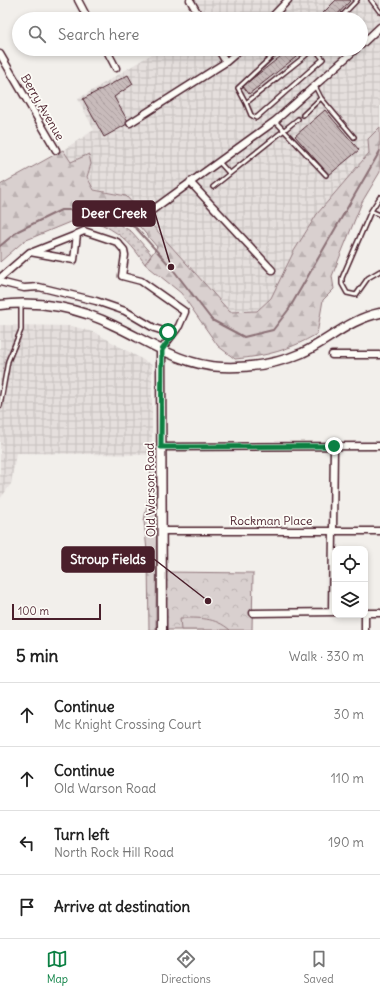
<!DOCTYPE html>
<html lang="en">
<head>
<meta charset="utf-8">
<style>
  body { margin:0; font-family:Delius,sans-serif; background:#f6f6f6; color:#222 }
  .controls { position:absolute; right:12px; bottom:12px; display:grid; overflow:hidden; border-radius:8px; box-shadow:0 2px 6px #0003 }
  .controls button { width:36px; height:36px; display:grid; place-items:center; padding:0; border:0; border-bottom:1px solid #e0e0e0; background:#fff; color:#222; font:20px sans-serif }
  .scale { position:absolute; left:12px; bottom:10px; width:89px; box-sizing:border-box; padding-left:4px; border:2px solid #4a1f2b; border-top:0; font-size:11px; line-height:14px; white-space:nowrap; color:#4a1f2b; -webkit-text-stroke:3px #fdfcf7; paint-order:stroke }
  .stop { position:absolute; width:12px; height:12px; margin:-9px; border:3px solid #0b8043; border-radius:50%; background:#fff }
  .stop.end { background:#0b8043; border-color:#fff; box-shadow:0 1px 4px #0008 }
  .list { margin:0; padding:0; list-style:none }
  h2 { display:flex; justify-content:space-between; align-items:center; height:52px; margin:0; padding:0 16px; font-size:17px }
  h2 small { font-size:13px; font-weight:400; color:#767676 }
  .list li { display:grid; grid-template-columns:26px 1fr auto; gap:12px; align-items:center; box-sizing:border-box; height:64px; padding:0 16px; border-top:1px solid #e0e0e0 }
  .list b { display:block; font-size:15px; white-space:nowrap }
  .list p { margin:0; font-size:13px; white-space:nowrap; color:#767676 }
  .list em { font-size:13px; font-style:normal; color:#767676 }
  .icon { flex:none; width:22px; height:22px; fill:none; stroke:currentColor; stroke-width:2; stroke-linecap:round; stroke-linejoin:round }
  .map { position:relative; flex:none; width:380px; height:630px; overflow:hidden }
  .search { position:absolute; background:#fff; box-shadow:0 2px 6px #0003; left:12px; right:12px; top:12px; height:44px; display:flex; align-items:center; gap:10px; box-sizing:border-box; padding:0 14px; border-radius:22px; color:#767676; font-size:15px }
  .sheet { height:308px; background:#fff }
  nav { display:flex; justify-content:space-around; align-items:center; box-sizing:border-box; height:56px; border-top:1px solid #e0e0e0; background:#fff; font-size:11px; color:#767676 }
  nav a { display:grid; justify-items:center; gap:2px }
  nav .on { color:#0b8043 }
  .map>svg:first-child { display:block }
</style>
</head>
<body>
<div class="map">
<svg width="380" height="630" viewBox="0 0 380 630">
  <defs>
    <pattern id="industrial-grid" width="8" height="8" patternUnits="userSpaceOnUse"><rect width="8" height="8" fill="#e5dfdd"/><path d="M0 4h8M4 0v8" fill="none" stroke="#c6bfbe"/></pattern>
    <pattern id="grass-dots" width="8" height="8" patternUnits="userSpaceOnUse"><rect width="8" height="8" fill="#d9d0cf"/><path d="M2 2h.1M6 6h.1" fill="none" stroke="#bcb2b2" stroke-width="1.8" stroke-linecap="round"/></pattern>
    <pattern id="forest-firs" width="22" height="20" patternUnits="userSpaceOnUse"><rect width="22" height="20" fill="#d9d0cf"/><path d="M5 1l3.5 6h-7zM16 11l3.5 6h-7z" fill="#bcb2b2"/></pattern>
    <pattern id="park-crowns" width="20" height="18" patternUnits="userSpaceOnUse"><rect width="20" height="18" fill="#d9d0cf"/><path d="M2 6a3 3 0 1 1 6 0M12 15a3 3 0 1 1 6 0" fill="none" stroke="#bcb2b2"/></pattern>
    <pattern id="building-back-hatch" width="6" height="6" patternUnits="userSpaceOnUse"><rect width="6" height="6" fill="#c8bbbb"/><path d="M-1 5l2 2M0 0l6 6M5-1l2 2" fill="none" stroke="#ada0a1"/></pattern>
  </defs>
  <rect width="100%" height="100%" fill="#f2efeb"/>
  <filter id="ink" filterUnits="userSpaceOnUse"><feTurbulence type="fractalNoise" baseFrequency=".025" numOctaves="2"/><feDisplacementMap in="SourceGraphic" scale="8" xChannelSelector="R" yChannelSelector="G"/><feConvolveMatrix kernelMatrix="1 2 1 2 8 2 1 2 1" color-interpolation-filters="sRGB"/></filter>
  <g filter="url(#ink)">
    <path fill="url(#industrial-grid)" d="M195,0H380V127L368,139L369,153L317,214L294,251L271,298L257,311L230,312L126,196L95,190L87,177L91,164L71,162L63,150L94,130L78,99L160,49H361V19H206Z
      M0,325L72,326L96,333L152,365V455L16,453L11,484L0,499Z"/>
    <path fill="url(#grass-dots)" stroke="#92787d" d="M112,220L132,232L152,255L145,264C132,245 124,236 103,225Z"/>
    <path fill="url(#forest-firs)" stroke="#92787d" d="M380,127V172L362,202L332,276L334,289L323,300L317,334C289,350 268,356 235,359L218,346L181,293L145,264L157,247L140,227L121,216L103,225L87,220L70,222L24,241L0,262V185L63,150L71,162L89,154L91,164L87,177L94,190L126,196L230,312L257,311L271,298L294,251L317,214L369,153L368,139Z
      M154,453L157,455L156,630H149L148,561L144,521L151,483L150,459Z"/>
    <path fill="url(#park-crowns)" stroke="#92787d" d="M163,572L253,573L252,630H163Z"/>
    <path fill="#d9d0cf" stroke="#92787d" d="M180,618C199,618 215,617 230,630H181Z"/>
    <g fill="none" stroke-linecap="round" stroke-linejoin="round">
      <path stroke="#8b6f75" stroke-width="2" d="M0,246L18,231L61,210H102L136,228L171,267L212,320L244,337L273,330L289,309L380,151"/>
    </g>
    <path fill="url(#building-back-hatch)" stroke="#4a1f2b" d="M336,0H351L333,19H327L322,14Z
      M290,49L305,50L249,94L243,86Z
      M128,75L133,84L114,97L129,123L104,137L83,99Z
      M325,110L359,150L329,175L295,136Z"/>
    <g fill="none" stroke-linecap="round" stroke-linejoin="round">
      <defs>
        <path id="lane" d="M371,0L380,12
          M339,19L357,0
          M312,49L305,56L246,103L251,115L256,118L323,59L315,49
          M315,86L321,98L354,137
          M246,103L238,88L280,49
          M303,115L321,98
          M275,121L326,175
          M219,162L229,173
          M213,187L298,119
          M380,197L371,211L380,215
          M371,211L342,278V284L347,293L356,295L368,278L380,271
          M0,406L8,361L21,330V305"/>
        <path id="street" d="M78,0L88,19
          M190,0L201,19
          M270,19L288,0
          M361,45L380,27
          M106,49L116,68
          M218,49L226,62
          M0,54L56,150
          M130,123L226,62L241,49
          M190,182L272,270
          M151,211L275,121L356,49
          M33,252L76,235
          M0,278L30,252L74,260L77,234L84,231L117,242L124,250L125,255L122,276L141,281L185,312L179,326L161,350
          M0,282L24,288L39,287L96,301L125,311L154,328L173,334
          M332,355H380
          M161,447L380,446
          M162,531H380
          M332,612L334,446
          M253,613L335,612
          M365,613H380
          M365,615V630"/>
        <path id="secondary" d="M0,305C39,300 80,308 115,326C149,342 183,366 222,367C249,368 277,364 302,353C329,340 350,319 380,313
          M161,350L162,630"/>
      </defs>
      <use href="#lane" stroke="#4a1f2b" stroke-width="6"/>
      <use href="#street" stroke="#4a1f2b" stroke-width="9"/>
      <use href="#secondary" stroke="#4a1f2b" stroke-width="11"/>
      <use href="#lane" stroke="#fdfcf7" stroke-width="3"/>
      <use href="#street" stroke="#fdfcf7" stroke-width="6"/>
      <use href="#secondary" stroke="#fdfcf7" stroke-width="8"/>
    </g>
  </g>
  <g fill="none" stroke-linecap="round" stroke-linejoin="round" filter="url(#ink)">
    <path stroke="#0b8043" stroke-width="5" d="M168,332L173,334L162,350L161,447L334,446"/>
  </g>
  <g text-anchor="middle" dominant-baseline="central" stroke-width="3.5" stroke-linejoin="round" paint-order="stroke">
    <g font-size="12" fill="#4a1f2b" stroke="#fdfcf7">
      <text transform="translate(43 107) rotate(60)">Berry Avenue</text>
      <text transform="translate(150 490) rotate(-91)">Old Warson Road</text>
      <text x="271" y="520">Rockman Place</text>
    </g>
  </g>
  <path fill="none" stroke="#4a1f2b" stroke-width="1.5" d="M171 267L155 213M208 601L154 559"/>
  <g fill="#4a1f2b" stroke="#fdfcf7" stroke-width="1.5">
    <circle cx="171" cy="267" r="4"/>
    <circle cx="208" cy="601" r="4"/>
  </g>
  <g fill="#4a1f2b" stroke="#4a1f2b" stroke-width="1.5">
    <rect x="73" y="201" width="82" height="25" rx="4"/>
    <rect x="62" y="547" width="92" height="25" rx="4"/>
  </g>
  <g font-size="13" text-anchor="middle" font-weight="bold" fill="#fff">
    <text x="114" y="218">Deer Creek</text>
    <text x="108" y="564">Stroup Fields</text>
  </g>
</svg>
<div class="controls">
<button><svg class="icon" aria-label="locate" viewBox="0 0 24 24"><circle cx="12" cy="12" r="6"/><path d="M12 2v4M12 18v4M2 12h4M18 12h4"/></svg></button>
<button><svg class="icon" aria-label="layers" viewBox="0 0 24 24"><path d="M12 4l9 5-9 5-9-5zM3 14l9 5 9-5"/></svg></button>
</div>
<div class="scale">100 m</div>
<div class="stop" style="left:168px;top:332px"></div>
<div class="stop end" style="left:334px;top:446px"></div>
<div class="search"><svg class="icon" aria-label="search" viewBox="0 0 24 24"><circle cx="10" cy="10" r="6"/><path d="M15 15l6 6"/></svg>Search here</div>
</div>
<section class="sheet">
<h2>5 min<small>Walk · 330 m</small></h2>
<ul class="list">
<li><svg class="icon" aria-label="ahead" viewBox="0 0 24 24"><path d="M12 20V5M6 11l6-6 6 6"/></svg><div><b>Continue</b><p>Mc Knight Crossing Court</p></div><em>30 m</em></li>
<li><svg class="icon" aria-label="ahead" viewBox="0 0 24 24"><path d="M12 20V5M6 11l6-6 6 6"/></svg><div><b>Continue</b><p>Old Warson Road</p></div><em>110 m</em></li>
<li><svg class="icon" aria-label="left" viewBox="0 0 24 24"><path d="M17 20v-9H6M10 6l-5 5 5 5"/></svg><div><b>Turn left</b><p>North Rock Hill Road</p></div><em>190 m</em></li>
<li><svg class="icon" aria-label="arrive" viewBox="0 0 24 24"><path d="M6 21V4h12l-3 4 3 4H6"/></svg><div><b>Arrive at destination</b></div></li>
</ul>
</section>
<nav>
<a class="on"><svg class="icon" aria-label="map" viewBox="0 0 24 24"><path d="M3 6l6-2 6 2 6-2v14l-6 2-6-2-6 2zM9 4v14M15 6v14"/></svg>Map</a>
<a><svg class="icon" aria-label="directions" viewBox="0 0 24 24"><path d="M12 3l9 9-9 9-9-9zM9 14v-3h6M13 9l2 2-2 2"/></svg>Directions</a>
<a><svg class="icon" aria-label="saved" viewBox="0 0 24 24"><path d="M7 4h10v16l-5-4-5 4z"/></svg>Saved</a>
</nav>
</body>
</html>
